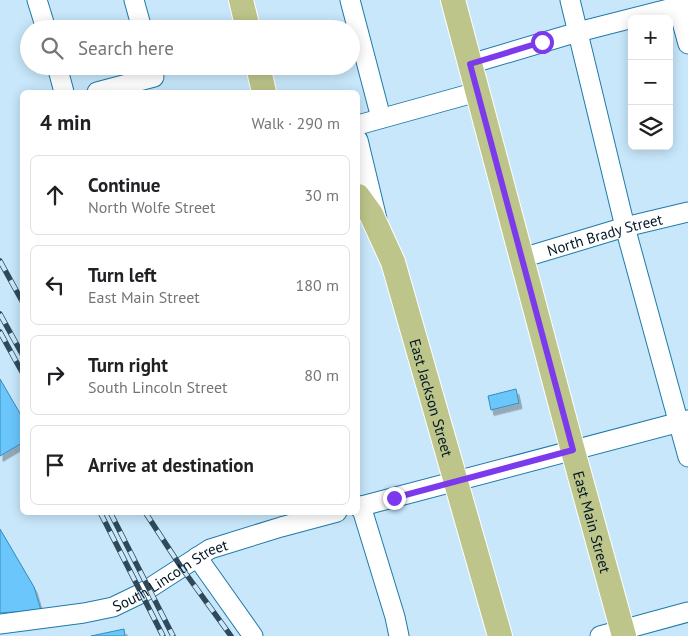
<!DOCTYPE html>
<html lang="en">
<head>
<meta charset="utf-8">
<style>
  body { margin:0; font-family:"PT Sans",sans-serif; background:#f2f2f2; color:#202124 }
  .controls { position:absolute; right:15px; top:15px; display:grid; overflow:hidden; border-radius:8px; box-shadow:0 2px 12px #0003 }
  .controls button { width:45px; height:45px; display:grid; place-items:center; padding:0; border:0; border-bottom:1px solid #e0e0e0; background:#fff; color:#202124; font:25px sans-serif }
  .stop { position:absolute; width:15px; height:15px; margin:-11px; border:4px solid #7c3aed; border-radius:50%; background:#fff }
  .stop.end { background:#7c3aed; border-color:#fff; box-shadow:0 1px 5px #0008 }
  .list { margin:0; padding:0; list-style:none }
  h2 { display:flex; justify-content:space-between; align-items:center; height:65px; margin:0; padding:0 20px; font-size:21px }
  h2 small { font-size:16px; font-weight:400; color:#757577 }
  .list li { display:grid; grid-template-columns:32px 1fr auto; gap:15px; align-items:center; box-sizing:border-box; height:80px; margin:0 10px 10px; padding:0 10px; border:1px solid #e0e0e0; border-radius:8px }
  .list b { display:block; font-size:19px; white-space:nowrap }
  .list p { margin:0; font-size:16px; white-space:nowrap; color:#757577 }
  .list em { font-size:16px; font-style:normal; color:#757577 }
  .icon { flex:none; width:28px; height:28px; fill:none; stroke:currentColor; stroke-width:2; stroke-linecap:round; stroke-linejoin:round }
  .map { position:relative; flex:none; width:688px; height:636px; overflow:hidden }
  .search { position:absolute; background:#fff; box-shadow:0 2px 12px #0003; left:20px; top:20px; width:340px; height:55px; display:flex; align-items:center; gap:12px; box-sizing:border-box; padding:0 18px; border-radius:28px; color:#757577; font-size:19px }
  .panel { position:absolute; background:#fff; box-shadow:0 2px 12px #0003; left:20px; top:90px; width:340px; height:425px; border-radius:8px }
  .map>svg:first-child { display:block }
</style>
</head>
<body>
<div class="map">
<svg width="688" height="636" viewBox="0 0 688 636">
  <defs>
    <filter id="shadow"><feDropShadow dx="3" dy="5.5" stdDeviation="0" flood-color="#0004"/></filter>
  </defs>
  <rect width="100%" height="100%" fill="#c8e7fb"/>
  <path fill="#6bc6fb" stroke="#368cbb" filter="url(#shadow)" d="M0,379L22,417V443L0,456Z
    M516,389L519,403L491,410L488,396Z
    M0,529L34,587L41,610L0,613Z
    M124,629L125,636H91Z"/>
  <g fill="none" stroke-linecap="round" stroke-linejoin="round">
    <defs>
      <g id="minor">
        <path d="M37,0L46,29"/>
        <path d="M134,0L142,29"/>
        <path d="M350,0L381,118"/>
        <path d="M570,0L625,227L688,457"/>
        <path d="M676,0L688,44"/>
        <path d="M470,64L578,32L688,4"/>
        <path d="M57,66L64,92"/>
        <path d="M97,92L154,77L152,66"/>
        <path d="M358,125L477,92"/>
        <path d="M358,140L377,219"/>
        <path id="s1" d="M522,258L625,227L688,212"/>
        <path d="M361,506L395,617L399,636"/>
        <path d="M358,507L688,420"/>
        <path d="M197,557L253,636"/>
        <path id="s2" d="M0,624L84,613L113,607L142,593L210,549L281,527L337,512"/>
        <path d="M600,636L688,612"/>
      </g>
      <g id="major">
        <path d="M241,0L248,29"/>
        <path id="s3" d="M453,0L573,451L624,636"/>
        <path d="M258,66L264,92"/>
        <path id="s4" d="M358,196L371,214L393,262L500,636"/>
      </g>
    </defs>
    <use href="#minor" stroke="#1f7aa8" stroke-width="21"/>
    <use href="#major" stroke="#fff" stroke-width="26"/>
    <use href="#minor" stroke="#fff" stroke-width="19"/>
    <use href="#major" stroke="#bdc58a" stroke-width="24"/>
    <defs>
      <path id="rail" d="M0,261L22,301
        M0,314L22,354
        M0,332L22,372
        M100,512L163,636
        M110,512L173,636
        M145,512L181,567L231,636"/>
    </defs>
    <use href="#rail" stroke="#304959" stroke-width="5.5"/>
    <use href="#rail" stroke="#c8e7fb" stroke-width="4" stroke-dasharray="11" stroke-linecap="butt"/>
  </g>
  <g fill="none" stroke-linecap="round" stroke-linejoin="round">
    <path stroke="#7c3aed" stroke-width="6" d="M394,498L573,450L470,64L542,42"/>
  </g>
  <g text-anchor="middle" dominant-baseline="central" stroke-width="4" stroke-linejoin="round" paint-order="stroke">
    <g font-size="15" fill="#001625" stroke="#c8e7fb">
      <text stroke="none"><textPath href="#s1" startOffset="86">North Brady Street</textPath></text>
      <text stroke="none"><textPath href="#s4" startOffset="216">East Jackson Street</textPath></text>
      <text stroke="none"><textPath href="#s3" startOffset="540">East Main Street</textPath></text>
      <text stroke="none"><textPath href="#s2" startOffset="180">South Lincoln Street</textPath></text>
    </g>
  </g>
</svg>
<div class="controls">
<button>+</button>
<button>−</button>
<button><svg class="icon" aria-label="layers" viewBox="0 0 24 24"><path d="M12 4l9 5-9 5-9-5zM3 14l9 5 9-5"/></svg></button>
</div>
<div class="stop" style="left:542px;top:42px"></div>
<div class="stop end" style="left:394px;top:498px"></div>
<div class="search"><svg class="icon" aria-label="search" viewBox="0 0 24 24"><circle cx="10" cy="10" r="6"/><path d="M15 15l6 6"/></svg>Search here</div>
<section class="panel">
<h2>4 min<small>Walk · 290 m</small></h2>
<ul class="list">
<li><svg class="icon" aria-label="ahead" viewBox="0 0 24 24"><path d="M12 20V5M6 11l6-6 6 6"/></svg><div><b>Continue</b><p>North Wolfe Street</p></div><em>30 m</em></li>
<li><svg class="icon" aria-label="left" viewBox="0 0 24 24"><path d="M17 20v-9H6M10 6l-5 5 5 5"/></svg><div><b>Turn left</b><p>East Main Street</p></div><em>180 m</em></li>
<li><svg class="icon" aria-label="right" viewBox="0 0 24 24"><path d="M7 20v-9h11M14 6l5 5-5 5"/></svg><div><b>Turn right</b><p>South Lincoln Street</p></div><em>80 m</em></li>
<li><svg class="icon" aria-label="arrive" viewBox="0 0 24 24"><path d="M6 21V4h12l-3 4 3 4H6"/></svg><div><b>Arrive at destination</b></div></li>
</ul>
</section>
</div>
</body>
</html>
